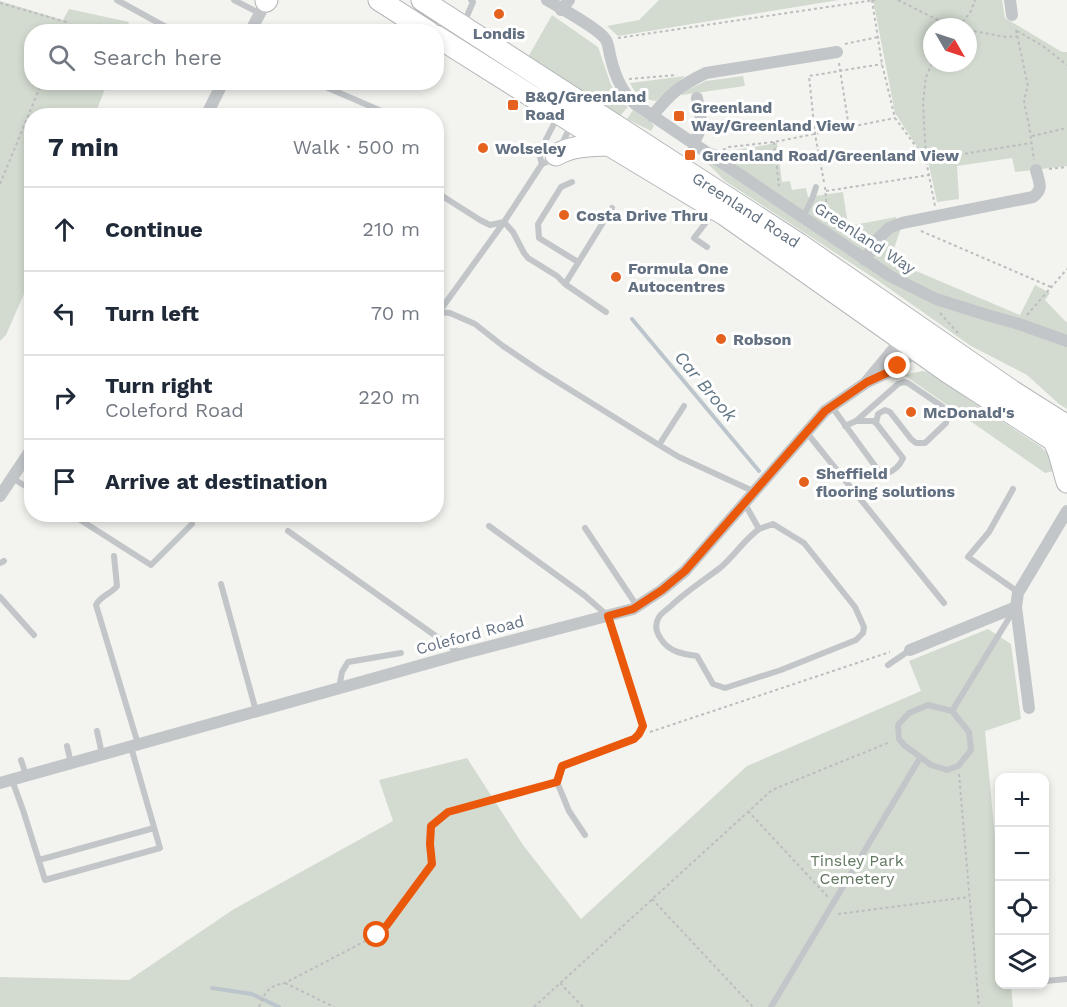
<!DOCTYPE html>
<html lang="en">
<head>
<meta charset="utf-8">
<style>
  body { margin:0; font-family:"Work Sans",sans-serif; background:#f6f6f7; color:#1f2937 }
  .controls { position:absolute; right:18px; bottom:18px; display:grid; overflow:hidden; border-radius:12px; box-shadow:0 3px 9px #0003 }
  .controls button { width:54px; height:54px; display:grid; place-items:center; padding:0; border:0; border-bottom:2px solid #e0e1e3; background:#fff; color:#1f2937; font:30px sans-serif }
  .compass { position:absolute; left:923px; top:18px; width:54px; height:54px; border-radius:50%; background:#fff; box-shadow:0 3px 9px #0003; rotate:129deg }
  .stop { position:absolute; width:18px; height:18px; margin:-14px; border:4px solid #ea580c; border-radius:50%; background:#fff }
  .stop.end { background:#ea580c; border-color:#fff; box-shadow:0 2px 6px #0008 }
  .list { margin:0; padding:0; list-style:none }
  h2 { display:flex; justify-content:space-between; align-items:center; height:78px; margin:0; padding:0 24px; font-size:26px }
  h2 small { font-size:20px; font-weight:400; color:#747a83 }
  .list li { display:grid; grid-template-columns:39px 1fr auto; gap:18px; align-items:center; box-sizing:border-box; height:84px; padding:0 24px; border-top:2px solid #e0e1e3 }
  .list b { display:block; font-size:22px; white-space:nowrap }
  .list p { margin:0; font-size:20px; white-space:nowrap; color:#747a83 }
  .list em { font-size:20px; font-style:normal; color:#747a83 }
  .icon { flex:none; width:33px; height:33px; fill:none; stroke:currentColor; stroke-width:2; stroke-linecap:round; stroke-linejoin:round }
  .map { position:relative; flex:none; width:1067px; height:1007px; overflow:hidden }
  .search { position:absolute; background:#fff; box-shadow:0 3px 9px #0003; left:24px; top:24px; width:420px; height:66px; display:flex; align-items:center; gap:15px; box-sizing:border-box; padding:0 21px; border-radius:24px; color:#747a83; font-size:22px }
  .panel { position:absolute; background:#fff; box-shadow:0 3px 9px #0003; left:24px; top:108px; width:420px; height:414px; border-radius:24px }
  .map>svg:first-child { display:block }
</style>
</head>
<body>
<div class="map">
<svg width="1067" height="1007" viewBox="0 0 1067 1007">
  <rect width="100%" height="100%" fill="#f3f4ef"/>
  <path fill="#d3dbd0" fill-rule="evenodd" d="M659,0H839L618,36L607,26L639,20Z
    M873,0H1002L1005,18L1062,52H1067V166L1015,172L1012,158L957,166L959,199L937,202L929,165L895,113ZM932,27H968V63H932Z
    M0,1L63,20L69,9L129,22L126,31L32,32V82L107,83L95,115L32,116L31,278L6,335L0,341Z
    M552,15L598,47L611,85L619,98L628,107L619,117L528,57Z
    M685,76L656,101C641,98 637,97 630,83Z
    M743,76L745,86L682,95L681,93L706,81Z
    M633,110L652,123L654,126L651,131L627,119Z
    M777,143L782,182L790,181L792,190L806,188L808,197L843,192L848,226L896,217L900,231L890,260L1020,315L1035,285L1050,293L1045,300L1065,321L1067,322V409L1059,404L1027,375L971,346L880,282L725,181L700,156L709,147L724,152Z
    M922,371L927,372L1041,447L1048,454L1054,471L1045,473L904,375Z
    M988,629L1011,644L1021,719L985,731L999,879L1000,984L1011,985L1013,1007H0V977L129,980L234,909L393,821L379,780L467,758L523,845L581,919L747,766L921,691L909,661Z"/>
  <g fill="none" stroke-linecap="round" stroke-linejoin="round">
    <path stroke="#bbc5cb" stroke-width="4" d="M632,319L759,471
      M212,988L252,994L279,1007"/>
    <defs>
      <path id="trunk" d="M379,0L429,32
        M422,0L799,244L1012,391L1067,426
        M266,1L267,0
        M436,36L609,145L725,215L949,373L1067,449
        M556,155C574,145 590,146 609,145
        M1054,441L1059,453L1067,482"/>
    </defs>
    <use href="#trunk" stroke="#b5b7ba" stroke-width="23"/>
    <path stroke="#bcbdbf" stroke-width="2" stroke-dasharray="3 3" stroke-linecap="butt" d="M872,0L882,64L895,118L926,160L935,206
      M898,0L938,20L958,27
      M0,3L66,22L62,32
      M959,27L971,11L975,0
      M968,30L1006,37L1017,36
      M1016,30L1028,86L1024,100L1025,107L1029,125L1034,160
      M1017,31L1043,46L1067,65
      M618,38L875,0
      M845,44L878,37
      M839,63L849,128
      M932,63L926,77L923,102L926,160L1031,143
      M629,79L677,75
      M1032,136L1067,128
      M774,142L779,186
      M723,150L729,147L774,142L895,118
      M1049,169L1067,167
      M824,182L815,134L809,76L882,64
      M0,184L42,82
      M825,187L828,221
      M826,191L929,175
      M921,231L1051,287
      M940,313L958,333
      M1027,315L1067,269
      M650,732L890,652
      M959,774L979,1007
      M748,811L828,897
      M652,899L753,1007
      M838,914L969,897
      M285,983L334,1007
      M560,983L583,1007
      M259,1007C265,992 268,986 285,983L377,935L387,925L432,864L430,844L431,826L449,812L548,784
      M534,1007L772,790L890,742"/>
    <path stroke="#c3c6c9" stroke-width="6" d="M117,0L175,32
      M234,0L259,13
      M464,23L473,2L471,0
      M314,82L393,116
      M560,148L571,125
      M542,164L539,153L557,118
      M572,182L561,187L538,224L539,238L578,262
      M436,192L480,220L490,225L504,222L542,164L553,159
      M803,217L812,199L816,187
      M707,247L694,238L714,212
      M565,284L612,208
      M439,312L504,222L513,232L524,253L528,258L557,276L565,284L606,312
      M436,316L439,312L450,313L475,324L503,346L540,371L659,445L679,457L755,492
      M832,407L878,470L882,474C891,474 900,466 903,458L876,423L878,414L885,410L890,412L911,439L916,443H925L946,423L947,413L943,407L908,383L904,382L898,384L856,421L845,426
      M856,421H873L876,423
      M807,433L944,603
      M659,445L684,406
      M12,478L32,490
      M1013,489L989,532L968,557L1018,592
      M745,504L759,529L773,524L804,543L855,607L864,627L863,633L856,640L781,670L725,688L713,684L697,656C683,654 669,652 661,639C656,632 654,625 659,617C661,613 668,609 672,605C687,591 704,580 720,568C734,556 744,540 759,529
      M71,514L151,565L192,524
      M489,526L584,595L608,616L643,726L639,734L634,739L563,766L557,782L569,811L585,835
      M585,528L637,606
      M288,531L461,654
      M114,556L117,586C111,594 100,596 96,605L138,744
      M0,563L4,561
      M221,584L256,711
      M0,597L34,635
      M888,665L910,650
      M339,688L342,672L348,662L401,653
      M952,711L928,705L909,713L898,725L899,739L904,745L931,765L947,770L958,766L971,750L969,732L952,711L1014,610
      M97,731L102,754
      M67,746L71,763
      M21,760L26,775
      M12,780L23,810L45,880L160,848L131,747
      M39,860L154,828
      M1044,979L1046,981L1067,979
      M771,1007L920,758"/>
    <path stroke="#c3c6c9" stroke-width="12" d="M547,0C560,8 600,29 606,40C609,45 609,53 611,59C615,76 622,92 635,104L890,276L936,299L987,315L1019,324L1067,341
      M1010,0L1012,15
      M561,10L569,0
      M250,32L267,0
      M206,116L223,82
      M652,116C671,93 679,86 706,73L837,52
      M693,144C705,124 701,120 697,98
      M865,260L876,241L889,228L902,223L1033,197C1044,189 1039,182 1036,170
      M867,381L901,340
      M0,496L32,448
      M910,650L1016,607
      M1029,708L1016,607L1018,593L1067,511
      M0,783L461,654L633,609L662,590L685,571L825,411L867,382L893,370L907,358L914,349"/>
    <use href="#trunk" stroke="#fff" stroke-width="21"/>
  </g>
  <g fill="none" stroke-linecap="round" stroke-linejoin="round">
    <path stroke="#ea580c" stroke-width="8" d="M377,935L387,925L432,864L430,844L431,826L448,812L557,782L562,766L634,739L639,734L643,726L608,616L633,609L662,590L685,571L825,411L867,382L893,370L898,366"/>
  </g>
  <g fill="#e4621e" stroke="#fff" stroke-width="2">
    <circle cx="499" cy="14" r="6"/>
    <rect x="507" y="99" width="12" height="12" rx="3"/>
    <rect x="673" y="110" width="12" height="12" rx="3"/>
    <circle cx="483" cy="148" r="6"/>
    <rect x="684" y="149" width="12" height="12" rx="3"/>
    <circle cx="564" cy="215" r="6"/>
    <circle cx="616" cy="277" r="6"/>
    <circle cx="721" cy="339" r="6"/>
    <circle cx="911" cy="412" r="6"/>
    <circle cx="804" cy="482" r="6"/>
  </g>
  <g text-anchor="middle" dominant-baseline="central" stroke-width="6" stroke-linejoin="round" paint-order="stroke">
    <g font-size="16" font-weight="bold" fill="#627081" stroke="#fff" text-anchor="start">
      <text x="499" y="33" text-anchor="middle">Londis</text>
      <text x="525" y="96">B&amp;Q/Greenland<tspan x="525" dy="18">Road</tspan></text>
      <text x="691" y="107">Greenland<tspan x="691" dy="18">Way/Greenland View</tspan></text>
      <text x="495" y="148">Wolseley</text>
      <text x="702" y="155">Greenland Road/Greenland View</text>
      <text x="576" y="215">Costa Drive Thru</text>
      <text x="628" y="268">Formula One<tspan x="628" dy="18">Autocentres</tspan></text>
      <text x="733" y="339">Robson</text>
      <text x="923" y="412">McDonald's</text>
      <text x="816" y="473">Sheffield<tspan x="816" dy="18">flooring solutions</tspan></text>
    </g>
    <g font-size="16" fill="#627081" stroke="#fff">
      <text transform="translate(746 210) rotate(33)">Greenland Road</text>
      <text transform="translate(865 238) rotate(33)">Greenland Way</text>
      <text transform="translate(470 635) rotate(-15)">Coleford Road</text>
    </g>
    <g font-size="16" fill="#637861" stroke="#fff">
      <text x="857" y="860">Tinsley Park<tspan x="857" dy="18">Cemetery</tspan></text>
    </g>
    <g font-size="18" font-style="italic" fill="#637885" stroke="#fff">
      <text transform="translate(706 386) rotate(50)">Car Brook</text>
    </g>
  </g>
</svg>
<div class="controls">
<button>+</button>
<button>−</button>
<button><svg class="icon" aria-label="locate" viewBox="0 0 24 24"><circle cx="12" cy="12" r="6"/><path d="M12 2v4M12 18v4M2 12h4M18 12h4"/></svg></button>
<button><svg class="icon" aria-label="layers" viewBox="0 0 24 24"><path d="M12 4l9 5-9 5-9-5zM3 14l9 5 9-5"/></svg></button>
</div>
<svg class="compass" viewBox="-18 -18 36 36"><path d="M0-13l5 13h-10z" fill="#e53935"/><path d="M0 13l5-13h-10z" fill="#747a83"/></svg>
<div class="stop" style="left:377px;top:935px"></div>
<div class="stop end" style="left:898px;top:366px"></div>
<div class="search"><svg class="icon" aria-label="search" viewBox="0 0 24 24"><circle cx="10" cy="10" r="6"/><path d="M15 15l6 6"/></svg>Search here</div>
<section class="panel">
<h2>7 min<small>Walk · 500 m</small></h2>
<ul class="list">
<li><svg class="icon" aria-label="ahead" viewBox="0 0 24 24"><path d="M12 20V5M6 11l6-6 6 6"/></svg><div><b>Continue</b></div><em>210 m</em></li>
<li><svg class="icon" aria-label="left" viewBox="0 0 24 24"><path d="M17 20v-9H6M10 6l-5 5 5 5"/></svg><div><b>Turn left</b></div><em>70 m</em></li>
<li><svg class="icon" aria-label="right" viewBox="0 0 24 24"><path d="M7 20v-9h11M14 6l5 5-5 5"/></svg><div><b>Turn right</b><p>Coleford Road</p></div><em>220 m</em></li>
<li><svg class="icon" aria-label="arrive" viewBox="0 0 24 24"><path d="M6 21V4h12l-3 4 3 4H6"/></svg><div><b>Arrive at destination</b></div></li>
</ul>
</section>
</div>
</body>
</html>
